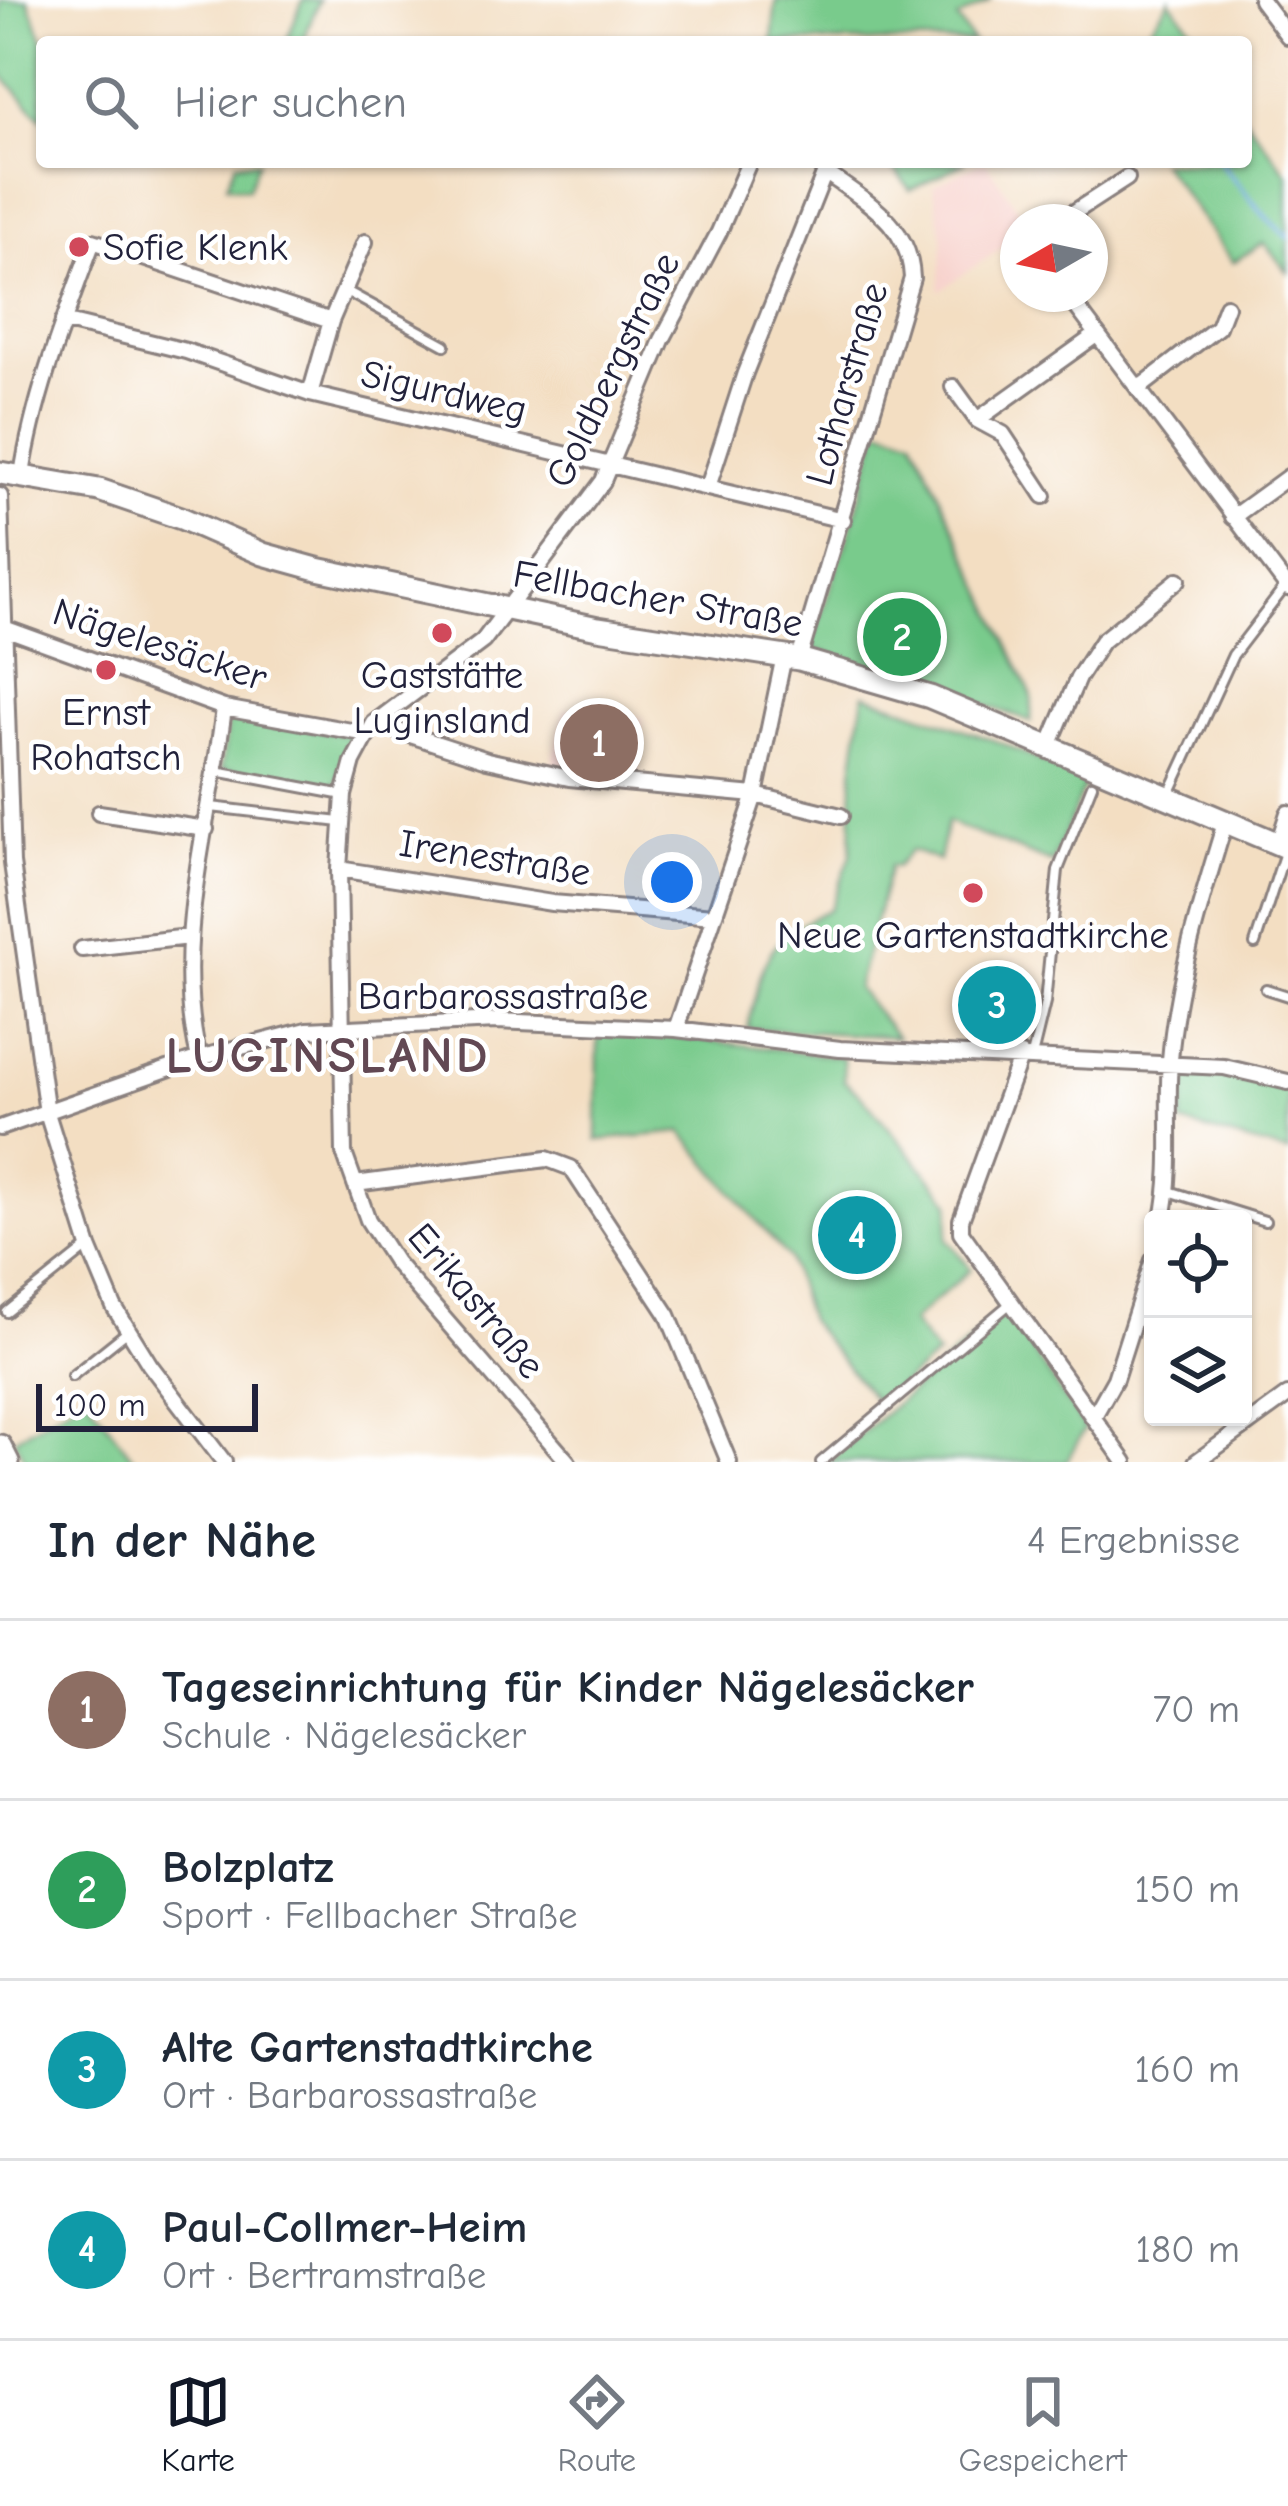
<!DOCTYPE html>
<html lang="de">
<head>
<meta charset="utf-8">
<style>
  body { margin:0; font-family:"Comic Neue",sans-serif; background:#f2f2f3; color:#1f2937 }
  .controls { position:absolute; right:36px; bottom:36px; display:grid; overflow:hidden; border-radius:12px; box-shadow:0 3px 9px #0004 }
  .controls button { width:108px; height:108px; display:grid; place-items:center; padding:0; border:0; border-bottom:3px solid #e0e1e3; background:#fff; color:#1f2937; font:60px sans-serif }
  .compass { position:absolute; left:1000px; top:204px; width:108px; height:108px; border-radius:50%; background:#fff; box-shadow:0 3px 9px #0004; rotate:261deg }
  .scale { position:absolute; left:36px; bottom:30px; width:222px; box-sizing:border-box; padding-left:12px; border:6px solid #22223b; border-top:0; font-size:33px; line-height:42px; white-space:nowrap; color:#22223b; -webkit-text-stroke:9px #fff; paint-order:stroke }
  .you { position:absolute; left:672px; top:882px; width:42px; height:42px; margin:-30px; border:9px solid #fff; border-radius:50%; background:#1a73e8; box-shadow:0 0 0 18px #1a73e833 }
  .badge { display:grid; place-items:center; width:78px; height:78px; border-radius:50%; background:#111827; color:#fff; font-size:39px; font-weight:700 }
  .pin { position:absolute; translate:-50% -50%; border:6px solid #fff; box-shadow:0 3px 12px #0006 }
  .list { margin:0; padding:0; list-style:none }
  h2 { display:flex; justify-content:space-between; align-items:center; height:156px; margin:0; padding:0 48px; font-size:51px }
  h2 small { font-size:39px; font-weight:400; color:#747a83 }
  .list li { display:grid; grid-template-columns:78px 1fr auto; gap:36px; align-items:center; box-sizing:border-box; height:180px; padding:0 48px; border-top:3px solid #e0e1e3 }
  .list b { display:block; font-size:45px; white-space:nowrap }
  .list p { margin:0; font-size:39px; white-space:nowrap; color:#747a83 }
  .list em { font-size:39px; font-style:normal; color:#747a83 }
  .icon { flex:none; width:66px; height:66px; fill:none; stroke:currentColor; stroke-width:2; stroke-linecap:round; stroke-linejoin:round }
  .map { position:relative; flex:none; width:1288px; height:1462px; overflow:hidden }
  .search { position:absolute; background:#fff; box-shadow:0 3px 9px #0004; left:36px; right:36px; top:36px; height:132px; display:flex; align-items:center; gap:30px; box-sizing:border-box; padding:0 42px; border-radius:12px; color:#747a83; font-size:45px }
  .sheet { height:876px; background:#fff }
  nav { display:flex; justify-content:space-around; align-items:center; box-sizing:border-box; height:168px; border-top:3px solid #e0e1e3; background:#fff; font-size:33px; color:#747a83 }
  nav a { display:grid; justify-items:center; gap:6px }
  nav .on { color:#111827 }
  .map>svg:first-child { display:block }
</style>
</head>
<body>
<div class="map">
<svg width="1288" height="1462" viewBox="0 0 1288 1462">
  <rect width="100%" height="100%" fill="#fff"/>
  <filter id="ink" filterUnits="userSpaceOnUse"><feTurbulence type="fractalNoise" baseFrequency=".00833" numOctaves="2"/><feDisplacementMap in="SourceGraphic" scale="24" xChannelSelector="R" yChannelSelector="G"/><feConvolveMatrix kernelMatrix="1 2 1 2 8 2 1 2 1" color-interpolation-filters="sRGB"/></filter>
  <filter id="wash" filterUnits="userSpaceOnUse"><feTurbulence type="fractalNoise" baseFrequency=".004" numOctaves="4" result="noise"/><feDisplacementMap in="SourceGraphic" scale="48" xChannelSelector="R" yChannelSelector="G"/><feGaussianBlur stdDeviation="2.7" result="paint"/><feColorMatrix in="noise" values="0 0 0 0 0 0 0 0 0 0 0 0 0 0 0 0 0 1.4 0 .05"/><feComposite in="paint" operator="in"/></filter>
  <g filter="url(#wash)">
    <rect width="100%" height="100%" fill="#f3dec2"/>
    <path fill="#f7d0ca" d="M982,162H986L1023,216L1005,228L1013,240L939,291L943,241L933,186Z
      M565,709L642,718L639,779L572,774L551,768Z"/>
    <path fill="#79cb8c" stroke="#4e7664" stroke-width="3" d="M0,0H28L44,42L42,119L0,73Z
      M303,0H319L303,42H286Z
      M776,0H992L957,19L973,42H772Z
      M1170,0V1L1203,42H1140Z
      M1246,119L1288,174V272L1264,243L1233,262L1160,162H1246Z
      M236,162H258L248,189L227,185Z
      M889,162H966L910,190Z
      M879,428L913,437L1032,696L1031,722L933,686L810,648L853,522Z
      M864,694L1004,744L1086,782L1052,863L947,822L939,861L911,850L896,867L890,866L857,988L897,1037L747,1028C766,957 760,943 830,909L851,855L853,771Z
      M229,715L350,735L336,787L221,769Z
      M598,1032L676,1037L843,1057L844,1081L862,1096L951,1202L947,1239L971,1269L911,1322L937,1355L878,1404L808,1320L789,1259L682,1132L597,1140Z
      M1224,1067L1288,1079V1153L1181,1123L1188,1071Z
      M1005,1311L1085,1429L1066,1462H828Z
      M86,1395L136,1462H26L14,1439Z"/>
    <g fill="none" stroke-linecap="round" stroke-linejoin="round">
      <path stroke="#6ea9df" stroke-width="4.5" d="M1220,162L1265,216L1288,237"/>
    </g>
  </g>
  <g filter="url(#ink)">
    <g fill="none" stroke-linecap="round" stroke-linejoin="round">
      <defs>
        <path id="lane" d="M346,291L445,345
          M216,771L344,795
          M1170,792L1233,655L1285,587
          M211,807L340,822
          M1255,944L1286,849
          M1266,989L1288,996
          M1032,1056L1045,1003L1058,870L1092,785
          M1169,1191L1265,1221
          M7,1312L87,1248
          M72,1376L127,1332
          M821,1462L1012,1302"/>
        <path id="street" d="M1261,0L1288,36
          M1059,222L1127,178
          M1067,294L1288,588
          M63,321L186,351L310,394L843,520
          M953,387L977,420
          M1138,389L1218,327L1226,306
          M310,394L331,321L365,242
          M22,475C34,395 65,317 93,241L331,321
          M708,487L745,373L825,172
          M0,496L12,863L47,1113L89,1247L114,1307L150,1365L224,1462
          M1044,496L1003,434L977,420L1096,335
          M1233,517L1288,477
          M4,628L224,708L368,734
          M799,659L912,278C910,224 866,202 825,172L817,162
          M374,723L487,760L569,778L755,795L841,816
          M1049,746L1078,678L1102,641L1178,580
          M99,813L206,829
          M1278,844L1288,813
          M339,869L552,903L714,916
          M82,949L189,937
          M676,1029L755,795L784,656
          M1021,1055L961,1220V1232L1125,1462
          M199,1058C171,943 210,823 224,708
          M0,1128L199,1058L307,1030L497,1021L676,1029L840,1049L1224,1067L1288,1082
          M355,1184L547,1159L571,1168L668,1315L729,1462
          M1163,1219C1174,1166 1166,1113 1170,1060C1177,978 1201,901 1225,823
          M1094,1416L1115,1379L1153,1260
          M568,1462L395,1262L368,1220L344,1153L339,869L344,795L353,762L374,723L483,641L603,481L662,340L719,232L749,162
          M1196,1462L1288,1395"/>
        <path id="secondary" d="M0,473L99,490L181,518L263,554L317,569L598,628L799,659L930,697L1288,848
          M0,1446L8,1462"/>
      </defs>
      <use href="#lane" stroke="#8a807e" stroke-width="14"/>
      <use href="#street" stroke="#8a807e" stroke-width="20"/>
      <use href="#secondary" stroke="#8a807e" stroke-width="27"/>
      <use href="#lane" stroke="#fff" stroke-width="8"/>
      <use href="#street" stroke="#fff" stroke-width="14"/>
      <use href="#secondary" stroke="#fff" stroke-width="21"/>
    </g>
  </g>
  <g fill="#d1495b" stroke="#fff" stroke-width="4.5">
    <circle cx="79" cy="247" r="12"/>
    <circle cx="442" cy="633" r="12"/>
    <circle cx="106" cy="670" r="12"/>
    <circle cx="973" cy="893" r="12"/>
  </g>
  <g text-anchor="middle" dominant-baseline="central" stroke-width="9" stroke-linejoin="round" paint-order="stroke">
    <g font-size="39" fill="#22223b" stroke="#fff">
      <text x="103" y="247" text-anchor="start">Sofie Klenk</text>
      <text x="442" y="675">Gaststätte<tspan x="442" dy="45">Luginsland</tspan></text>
      <text x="106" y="712">Ernst<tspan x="106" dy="45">Rohatsch</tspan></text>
      <text x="973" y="935">Neue Gartenstadtkirche</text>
    </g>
    <g font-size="39" fill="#22223b" stroke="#fff">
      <text transform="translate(613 370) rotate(-64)">Goldbergstraße</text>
      <text transform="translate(847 384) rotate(-74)">Lotharstraße</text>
      <text transform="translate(444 392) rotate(13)">Sigurdweg</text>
      <text transform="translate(658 599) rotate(10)">Fellbacher Straße</text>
      <text transform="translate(160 645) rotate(18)">Nägelesäcker</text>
      <text transform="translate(495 858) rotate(9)">Irenestraße</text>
      <text x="503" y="996">Barbarossastraße</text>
      <text transform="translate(476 1301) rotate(50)">Erikastraße</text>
    </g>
    <g font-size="51" font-weight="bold" letter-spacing="3" fill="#624853" stroke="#fff">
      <text x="328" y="1055">LUGINSLAND</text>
    </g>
  </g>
</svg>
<div class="controls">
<button><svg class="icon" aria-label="locate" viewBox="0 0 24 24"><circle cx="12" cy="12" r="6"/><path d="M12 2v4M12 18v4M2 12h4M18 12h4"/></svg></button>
<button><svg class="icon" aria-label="layers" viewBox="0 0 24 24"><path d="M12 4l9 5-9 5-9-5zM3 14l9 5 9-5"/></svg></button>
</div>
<svg class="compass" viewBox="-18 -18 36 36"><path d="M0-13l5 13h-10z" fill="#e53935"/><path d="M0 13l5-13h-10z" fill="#747a83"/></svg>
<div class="scale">100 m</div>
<div class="you"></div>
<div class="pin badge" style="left:599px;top:743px;background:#8d6e63">1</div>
<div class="pin badge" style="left:902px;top:637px;background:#2e9e5b">2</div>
<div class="pin badge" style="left:997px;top:1005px;background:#0f9aa8">3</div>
<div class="pin badge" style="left:857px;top:1235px;background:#0f9aa8">4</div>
<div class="search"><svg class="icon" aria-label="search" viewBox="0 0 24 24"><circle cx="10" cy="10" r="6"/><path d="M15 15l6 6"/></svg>Hier suchen</div>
</div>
<section class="sheet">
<h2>In der Nähe<small>4 Ergebnisse</small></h2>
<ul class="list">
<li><span class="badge" style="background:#8d6e63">1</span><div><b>Tageseinrichtung für Kinder Nägelesäcker</b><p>Schule · Nägelesäcker</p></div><em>70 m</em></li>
<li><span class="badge" style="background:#2e9e5b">2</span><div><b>Bolzplatz</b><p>Sport · Fellbacher Straße</p></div><em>150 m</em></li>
<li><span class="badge" style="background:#0f9aa8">3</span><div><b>Alte Gartenstadtkirche</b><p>Ort · Barbarossastraße</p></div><em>160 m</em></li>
<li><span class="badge" style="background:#0f9aa8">4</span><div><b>Paul-Collmer-Heim</b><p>Ort · Bertramstraße</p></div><em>180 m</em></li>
</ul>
</section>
<nav>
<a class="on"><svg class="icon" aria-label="map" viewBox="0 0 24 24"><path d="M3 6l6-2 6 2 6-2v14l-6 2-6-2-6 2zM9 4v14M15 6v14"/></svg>Karte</a>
<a><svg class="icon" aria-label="directions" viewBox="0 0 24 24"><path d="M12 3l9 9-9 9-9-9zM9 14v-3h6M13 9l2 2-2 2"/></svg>Route</a>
<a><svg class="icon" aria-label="saved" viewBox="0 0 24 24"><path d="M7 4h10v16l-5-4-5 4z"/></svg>Gespeichert</a>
</nav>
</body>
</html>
